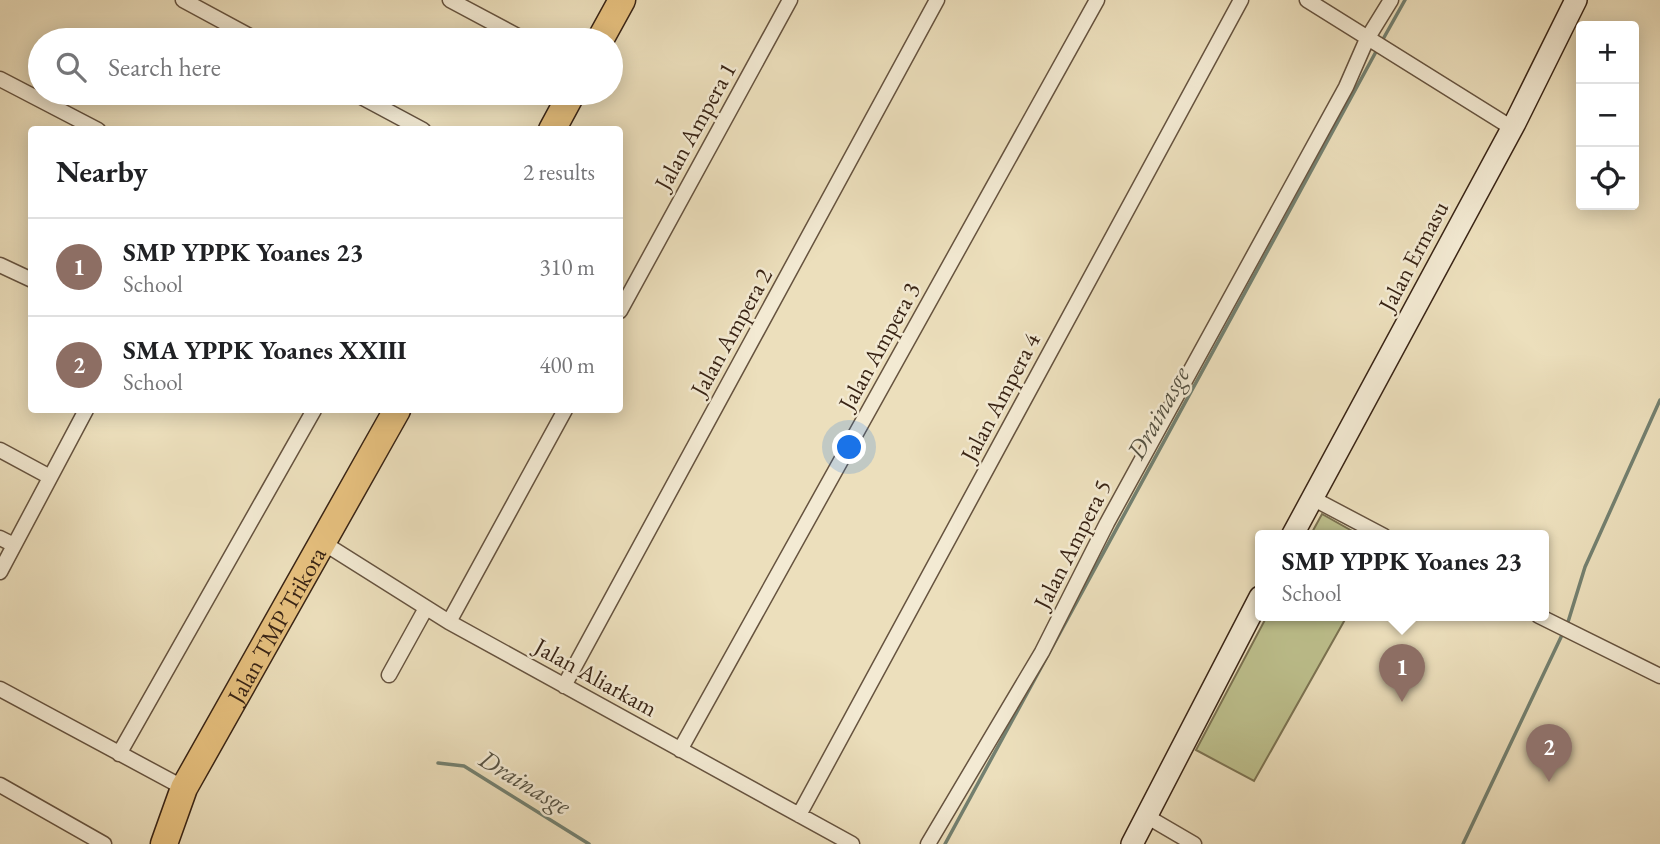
<!DOCTYPE html>
<html lang="en">
<head>
<meta charset="utf-8">
<style>
  body { margin:0; font-family:"EB Garamond",serif; background:#f2f2f2; color:#202124 }
  .controls { position:absolute; right:21px; top:21px; display:grid; overflow:hidden; border-radius:7px; box-shadow:0 4px 18px #0003 }
  .controls button { width:63px; height:63px; display:grid; place-items:center; padding:0; border:0; border-bottom:2px solid #e0e0e0; background:#fff; color:#202124; font:35px sans-serif }
  .you { position:absolute; left:850px; top:448px; width:24px; height:24px; margin:-18px; border:5px solid #fff; border-radius:50%; background:#1a73e8; box-shadow:0 0 0 10px #1a73e833 }
  .badge { display:grid; place-items:center; width:46px; height:46px; border-radius:50%; background:#db2777; color:#fff; font-size:23px; font-weight:700 }
  .pin { position:absolute; translate:-50% -58px; filter:drop-shadow(0 2px 4px #0008) }
  .pin::after { content:''; position:absolute; top:37px; width:24px; height:21px; background:inherit; clip-path:polygon(0 0,100% 0,50% 100%) }
  .popup { position:absolute; left:1255px; top:530px; width:294px; height:91px; box-sizing:border-box; display:grid; place-content:center; border-radius:7px; background:#fff; filter:drop-shadow(0 2px 5px #0005); font-size:23px; white-space:nowrap; color:#757577 }
  .popup b { font-size:26px; color:#202124 }
  .popup::after { content:''; position:absolute; left:50%; top:100%; margin-left:-14px; border:14px solid transparent; border-top-color:#fff }
  .list { margin:0; padding:0; list-style:none }
  h2 { display:flex; justify-content:space-between; align-items:center; height:91px; margin:0; padding:0 28px; font-size:30px }
  h2 small { font-size:23px; font-weight:400; color:#757577 }
  .list li { display:grid; grid-template-columns:46px 1fr auto; gap:21px; align-items:center; box-sizing:border-box; height:98px; padding:0 28px; border-top:2px solid #e0e0e0 }
  .list b { display:block; font-size:26px; white-space:nowrap }
  .list p { margin:0; font-size:23px; white-space:nowrap; color:#757577 }
  .list em { font-size:23px; font-style:normal; color:#757577 }
  .icon { flex:none; width:38px; height:38px; fill:none; stroke:currentColor; stroke-width:2; stroke-linecap:round; stroke-linejoin:round }
  .map { position:relative; flex:none; width:1660px; height:844px; overflow:hidden }
  .search { position:absolute; background:#fff; box-shadow:0 4px 18px #0003; left:28px; top:28px; width:595px; height:77px; display:flex; align-items:center; gap:18px; box-sizing:border-box; padding:0 24px; border-radius:38px; color:#757577; font-size:26px }
  .panel { position:absolute; background:#fff; box-shadow:0 4px 18px #0003; left:28px; top:126px; width:595px; height:287px; border-radius:7px }
  .map>svg:first-child { display:block }
</style>
</head>
<body>
<div class="map">
<svg width="1660" height="844" viewBox="0 0 1660 844">
  <rect width="100%" height="100%" fill="#ecdfbc"/>
  <filter id="stains"><feTurbulence type="fractalNoise" baseFrequency=".00286" numOctaves="4"/><feColorMatrix values="0 0 0 0 .2 0 0 0 0 .09 0 0 0 0 .02 0 0 0 .5 -.17"/></filter>
  <radialGradient id="worn" r=".72"><stop offset=".6" stop-color="#630" stop-opacity="0"/><stop offset="1" stop-color="#630" stop-opacity=".3"/></radialGradient>
  <path fill="#bdc08d" stroke="#7b7251" stroke-width="2" d="M1322,514L1361,536H1310Z
    M1267,616H1347L1254,781L1196,750Z"/>
  <g fill="none" stroke-linecap="round" stroke-linejoin="round">
    <path stroke="#738070" stroke-width="3.5" d="M1382,41L1405,0
      M1568,622L1585,567L1660,400
      M438,763L464,766L589,844
      M945,844L1378,48
      M1463,844L1562,635"/>
    <defs>
      <path id="street" d="M183,0L257,40
        M450,0L525,40
        M1307,0L1512,128
        M0,79L98,130
        M354,93L423,130
        M0,265L32,280
        M620,311L790,0
        M0,450L50,477
        M1312,498L1384,536
        M0,538L14,545
        M322,542L449,622L852,844
        M0,572L86,410
        M1539,616L1660,676
        M449,622L565,410
        M389,675L426,608
        M564,686L937,0
        M0,689L184,788
        M680,750L1097,0
        M119,754L314,410
        M0,785L104,844
        M799,815L1241,0
        M1146,816L1194,844
        M928,844L1042,652L1107,523L1346,87L1367,39L1391,0"/>
      <path id="secondary" d="M1292,536L1515,123L1576,0
        M1132,844L1260,597"/>
      <g id="highway">
        <path d="M600,40L622,0"/>
        <path d="M552,130L572,93"/>
        <path id="s1" d="M164,844L184,788L397,410"/>
      </g>
    </defs>
    <use href="#street" stroke="#66533f" stroke-width="17"/>
    <use href="#secondary" stroke="#392415" stroke-width="24"/>
    <use href="#highway" stroke="#392415" stroke-width="29"/>
    <use href="#street" stroke="#f3ead3" stroke-width="14"/>
    <use href="#secondary" stroke="#f3ead3" stroke-width="21"/>
    <use href="#highway" stroke="#e6c07e" stroke-width="26"/>
  </g>
  <g text-anchor="middle" dominant-baseline="central" stroke-width="5" stroke-linejoin="round" paint-order="stroke">
    <g font-size="24" fill="#392415" stroke="#f3ead3">
      <text transform="translate(695 126) rotate(-61)">Jalan Ampera 1</text>
      <text transform="translate(1413 256) rotate(-62)">Jalan Ermasu</text>
      <text transform="translate(731 332) rotate(-61)">Jalan Ampera 2</text>
      <text transform="translate(879 346) rotate(-61)">Jalan Ampera 3</text>
      <text transform="translate(1000 397) rotate(-62)">Jalan Ampera 4</text>
      <text transform="translate(1072 544) rotate(-63)">Jalan Ampera 5</text>
      <text stroke="none"><textPath href="#s1" startOffset="247">Jalan TMP Trikora</textPath></text>
      <text transform="translate(596 677) rotate(29)">Jalan Aliarkam</text>
    </g>
    <g font-size="26" font-style="italic" fill="#565242" stroke="#f3ead3">
      <text transform="translate(1158 413) rotate(-61)">Drainasge</text>
      <text transform="translate(525 782) rotate(31)">Drainasge</text>
    </g>
  </g>
  <rect width="100%" height="100%" filter="url(#stains)"/>
  <rect width="100%" height="100%" fill="url(#worn)"/>
</svg>
<div class="controls">
<button>+</button>
<button>−</button>
<button><svg class="icon" aria-label="locate" viewBox="0 0 24 24"><circle cx="12" cy="12" r="6"/><path d="M12 2v4M12 18v4M2 12h4M18 12h4"/></svg></button>
</div>
<div class="you"></div>
<div class="pin badge" style="left:1402px;top:702px;background:#8d6e63">1</div>
<div class="popup"><b>SMP YPPK Yoanes 23</b>School</div>
<div class="pin badge" style="left:1549px;top:782px;background:#8d6e63">2</div>
<div class="search"><svg class="icon" aria-label="search" viewBox="0 0 24 24"><circle cx="10" cy="10" r="6"/><path d="M15 15l6 6"/></svg>Search here</div>
<section class="panel">
<h2>Nearby<small>2 results</small></h2>
<ul class="list">
<li><span class="badge" style="background:#8d6e63">1</span><div><b>SMP YPPK Yoanes 23</b><p>School</p></div><em>310 m</em></li>
<li><span class="badge" style="background:#8d6e63">2</span><div><b>SMA YPPK Yoanes XXIII</b><p>School</p></div><em>400 m</em></li>
</ul>
</section>
</div>
</body>
</html>
